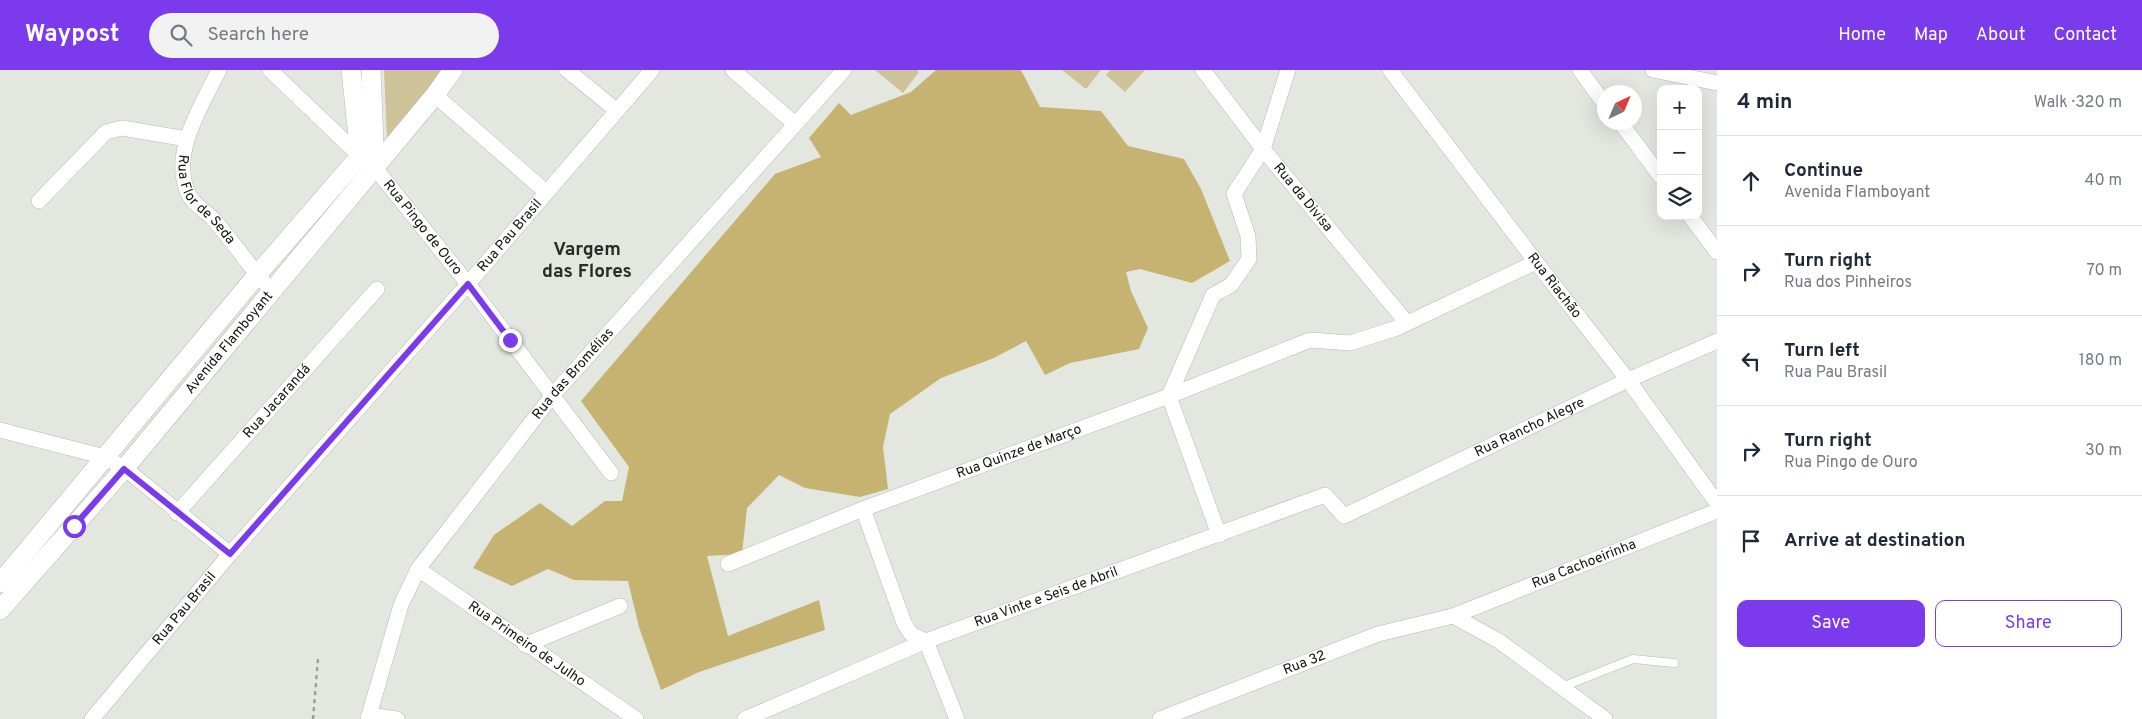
<!DOCTYPE html>
<html lang="en">
<head>
<meta charset="utf-8">
<style>
  body { margin:0; font-family:Overpass,sans-serif; background:#f2f2f3; color:#1f2937 }
  .controls { position:absolute; right:15px; top:15px; display:grid; overflow:hidden; border-radius:10px; box-shadow:0 5px 20px #0002 }
  .controls button { width:45px; height:45px; display:grid; place-items:center; padding:0; border:0; border-bottom:1px solid #e0e1e3; background:#fff; color:#1f2937; font:25px sans-serif }
  .compass { position:absolute; left:1597px; top:15px; width:45px; height:45px; border-radius:50%; background:#fff; box-shadow:0 5px 20px #0002; rotate:44deg }
  .stop { position:absolute; width:15px; height:15px; margin:-11px; border:4px solid #7c3aed; border-radius:50%; background:#fff }
  .stop.end { background:#7c3aed; border-color:#fff; box-shadow:0 1px 5px #0008 }
  .list { margin:0; padding:0; list-style:none }
  h2 { display:flex; justify-content:space-between; align-items:center; height:65px; margin:0; padding:0 20px; font-size:21px }
  h2 small { font-size:16px; font-weight:400; color:#747a83 }
  .list li { display:grid; grid-template-columns:32px 1fr auto; gap:15px; align-items:center; box-sizing:border-box; height:90px; padding:0 20px; border-top:1px solid #e0e1e3 }
  .list b { display:block; font-size:19px; white-space:nowrap }
  .list p { margin:0; font-size:16px; white-space:nowrap; color:#747a83 }
  .list em { font-size:16px; font-style:normal; color:#747a83 }
  .actions { display:flex; gap:10px; padding:15px 20px }
  .actions a { flex:1; padding:11px 0; border:1px solid #7c3aed; border-radius:10px; text-align:center; font-size:18px; color:#7c3aed }
  .actions .main { background:#7c3aed; color:#fff }
  .icon { flex:none; width:28px; height:28px; fill:none; stroke:currentColor; stroke-width:2; stroke-linecap:round; stroke-linejoin:round }
  .map { position:relative; flex:none; width:1717px; height:649px; overflow:hidden }
  header { display:flex; align-items:center; gap:30px; box-sizing:border-box; height:70px; padding:0 25px; background:#7c3aed; color:#fff }
  header strong { font-size:24px }
  nav { display:flex; gap:28px; margin-inline-start:auto; font-size:18px }
  .search { width:350px; height:45px; background:#f2f2f3; display:flex; align-items:center; gap:12px; box-sizing:border-box; padding:0 18px; border-radius:28px; color:#747a83; font-size:19px }
  main { display:flex }
  aside { flex:1; background:#fff }
  .map>svg:first-child { display:block }
</style>
</head>
<body>
<header>
<strong>Waypost</strong>
<div class="search"><svg class="icon" aria-label="search" viewBox="0 0 24 24"><circle cx="10" cy="10" r="6"/><path d="M15 15l6 6"/></svg>Search here</div>
<nav><a>Home</a><a>Map</a><a>About</a><a>Contact</a></nav>
</header>
<main>
<div class="map">
<svg width="1717" height="649" viewBox="0 0 1717 649">
  <rect width="100%" height="100%" fill="#e3e7e0"/>
  <path fill="#cec298" d="M384,0H443L387,69Z
    M875,0H917L919,2L903,23Z
    M1062,0H1101L1086,19Z
    M1110,0H1145L1125,22L1106,5Z"/>
  <path fill="#c6b371" d="M936,0H1021L1040,37L1101,41L1128,76L1184,89L1201,119L1230,191L1192,213L1140,199L1126,202L1131,221L1148,258L1139,279L1070,293L1045,305L1026,271L994,288L941,308L890,344L883,377L888,419L860,427L805,418L779,405L747,438L742,484L707,486L728,566L819,530L825,560L699,602L661,620L639,557L628,511L574,510L548,499L512,516L473,498L494,465L540,433L572,456L605,431H622L629,397L581,331L775,104L821,87L809,68L839,33L851,45L911,22Z"/>
  <g fill="none" stroke-linecap="round" stroke-linejoin="round">
    <defs>
      <path id="service" d="M1562,617L1633,589L1674,593"/>
      <g id="minor">
        <path id="s1" d="M219,0C201,37 169,85 189,125C194,135 207,142 214,150C234,173 251,199 272,221"/>
        <path id="s2" d="M270,0L360,86L375,98L468,214L611,403"/>
        <path d="M567,0L616,40"/>
        <path d="M733,0L795,54"/>
        <path id="s3" d="M1203,0L1263,79L1407,253"/>
        <path id="s4" d="M1390,0L1536,192L1628,310L1717,433"/>
        <path d="M1580,0L1604,33"/>
        <path d="M1653,0L1717,13"/>
        <path d="M435,25L546,122"/>
        <path d="M1620,52L1661,107"/>
        <path d="M39,131L106,62L122,58L187,69"/>
        <path d="M1690,146L1717,182"/>
        <path d="M0,360L105,387L128,401L230,484"/>
        <path d="M863,439L904,553L911,564L926,571L957,649"/>
        <path id="s5" d="M177,443L377,219"/>
        <path d="M1219,465L1169,326L1213,225L1231,215L1249,189L1248,166L1234,124L1263,79L1288,0"/>
        <path id="s6" d="M728,494L863,439L1169,326L1310,270L1350,273L1397,258L1536,192"/>
        <path id="s7" d="M418,499L636,649"/>
        <path d="M1453,546L1499,571L1605,649"/>
        <path d="M525,575L620,536"/>
        <path d="M369,645L397,649"/>
        <path id="s8" d="M92,649L230,484L468,214L652,0"/>
        <path id="s9" d="M368,649L401,535L418,499L552,326L844,0"/>
        <path id="s10" d="M745,649L926,571L1325,425L1344,446L1628,310L1717,271"/>
        <path id="s11" d="M1160,649L1378,564L1453,546L1717,441"/>
      </g>
      <g id="tertiary">
        <path d="M371,0L375,98"/>
        <path d="M0,513L257,205L360,86L351,0"/>
        <path id="s12" d="M0,540L124,399L435,25L453,0"/>
      </g>
    </defs>
    <use href="#service" stroke="#b6bab4" stroke-width="9"/>
    <use href="#minor" stroke="#b6bab4" stroke-width="16"/>
    <use href="#tertiary" stroke="#b6bab4" stroke-width="20"/>
    <path stroke="#9da09a" stroke-width="2.5" stroke-dasharray="4 4" stroke-linecap="butt" d="M313,649L318,589"/>
    <use href="#service" stroke="#fff" stroke-width="8"/>
    <use href="#minor" stroke="#fff" stroke-width="15"/>
    <use href="#tertiary" stroke="#fff" stroke-width="19"/>
  </g>
  <g fill="none" stroke-linecap="round" stroke-linejoin="round">
    <path stroke="#7c3aed" stroke-width="6" d="M74,456L124,399L230,484L468,214L510,270"/>
  </g>
  <g text-anchor="middle" dominant-baseline="central" stroke-width="4" stroke-linejoin="round" paint-order="stroke">
    <g font-size="14" fill="#121311" stroke="#e3e7e0">
      <text stroke="none"><textPath href="#s1" startOffset="145">Rua Flor de Seda</textPath></text>
      <text stroke="none"><textPath href="#s3" startOffset="162">Rua da Divisa</textPath></text>
      <text stroke="none"><textPath href="#s2" startOffset="220">Rua Pingo de Ouro</textPath></text>
      <text stroke="none"><textPath href="#s8" startOffset="639">Rua Pau Brasil</textPath></text>
      <text stroke="none"><textPath href="#s4" startOffset="271">Rua Riachão</textPath></text>
      <text stroke="none"><textPath href="#s12" startOffset="352">Avenida Flamboyant</textPath></text>
      <text stroke="none"><textPath href="#s9" startOffset="408">Rua das Bromélias</textPath></text>
      <text stroke="none"><textPath href="#s5" startOffset="150">Rua Jacarandá</textPath></text>
      <text stroke="none"><textPath href="#s10" startOffset="856">Rua Rancho Alegre</textPath></text>
      <text stroke="none"><textPath href="#s6" startOffset="312">Rua Quinze de Março</textPath></text>
      <text stroke="none"><textPath href="#s11" startOffset="452">Rua Cachoeirinha</textPath></text>
      <text stroke="none"><textPath href="#s10" startOffset="325">Rua Vinte e Seis de Abril</textPath></text>
      <text stroke="none"><textPath href="#s8" startOffset="144">Rua Pau Brasil</textPath></text>
      <text stroke="none"><textPath href="#s7" startOffset="132">Rua Primeiro de Julho</textPath></text>
      <text stroke="none"><textPath href="#s11" startOffset="155">Rua 32</textPath></text>
    </g>
    <g font-size="19" font-weight="bold" fill="#292c27" stroke="#e3e7e0">
      <text x="587" y="180">Vargem<tspan x="587" dy="22">das Flores</tspan></text>
    </g>
  </g>
</svg>
<div class="controls">
<button>+</button>
<button>−</button>
<button><svg class="icon" aria-label="layers" viewBox="0 0 24 24"><path d="M12 4l9 5-9 5-9-5zM3 14l9 5 9-5"/></svg></button>
</div>
<svg class="compass" viewBox="-18 -18 36 36"><path d="M0-13l5 13h-10z" fill="#e53935"/><path d="M0 13l5-13h-10z" fill="#747a83"/></svg>
<div class="stop" style="left:74px;top:456px"></div>
<div class="stop end" style="left:510px;top:270px"></div>
</div>
<aside>
<h2>4 min<small>Walk · 320 m</small></h2>
<ul class="list">
<li><svg class="icon" aria-label="ahead" viewBox="0 0 24 24"><path d="M12 20V5M6 11l6-6 6 6"/></svg><div><b>Continue</b><p>Avenida Flamboyant</p></div><em>40 m</em></li>
<li><svg class="icon" aria-label="right" viewBox="0 0 24 24"><path d="M7 20v-9h11M14 6l5 5-5 5"/></svg><div><b>Turn right</b><p>Rua dos Pinheiros</p></div><em>70 m</em></li>
<li><svg class="icon" aria-label="left" viewBox="0 0 24 24"><path d="M17 20v-9H6M10 6l-5 5 5 5"/></svg><div><b>Turn left</b><p>Rua Pau Brasil</p></div><em>180 m</em></li>
<li><svg class="icon" aria-label="right" viewBox="0 0 24 24"><path d="M7 20v-9h11M14 6l5 5-5 5"/></svg><div><b>Turn right</b><p>Rua Pingo de Ouro</p></div><em>30 m</em></li>
<li><svg class="icon" aria-label="arrive" viewBox="0 0 24 24"><path d="M6 21V4h12l-3 4 3 4H6"/></svg><div><b>Arrive at destination</b></div></li>
</ul>
<div class="actions"><a class="main">Save</a><a>Share</a></div>
</aside>
</main>
</body>
</html>
